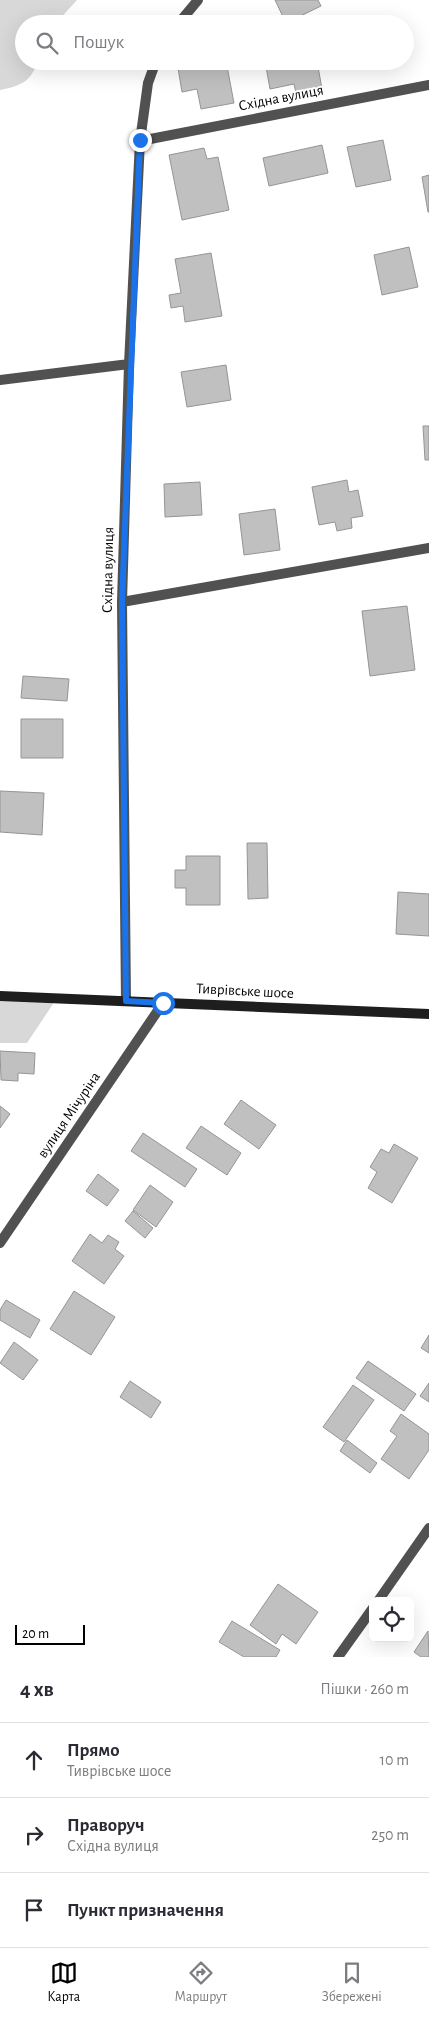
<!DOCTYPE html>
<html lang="uk">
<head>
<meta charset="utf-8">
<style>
  body { margin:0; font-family:"Alegreya Sans",sans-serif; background:#f7f7f7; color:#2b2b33 }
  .controls { position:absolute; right:15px; bottom:15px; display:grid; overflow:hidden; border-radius:8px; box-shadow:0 5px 20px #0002 }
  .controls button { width:45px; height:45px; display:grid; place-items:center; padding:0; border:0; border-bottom:1px solid #e1e1e2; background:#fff; color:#2b2b33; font:25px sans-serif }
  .scale { position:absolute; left:15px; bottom:12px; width:70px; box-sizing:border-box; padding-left:5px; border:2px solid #000; border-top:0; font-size:14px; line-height:18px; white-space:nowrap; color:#000; -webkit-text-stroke:4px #fff; paint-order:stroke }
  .stop { position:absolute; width:15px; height:15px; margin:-11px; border:4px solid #1a73e8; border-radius:50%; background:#fff }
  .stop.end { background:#1a73e8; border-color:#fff; box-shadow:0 1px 5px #0008 }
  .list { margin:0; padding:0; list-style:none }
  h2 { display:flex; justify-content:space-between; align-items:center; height:65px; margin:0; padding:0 20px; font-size:21px }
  h2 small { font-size:16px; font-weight:400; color:#7c7c81 }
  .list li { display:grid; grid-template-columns:32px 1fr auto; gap:15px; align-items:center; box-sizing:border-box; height:75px; padding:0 20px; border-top:1px solid #e1e1e2 }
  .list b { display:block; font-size:19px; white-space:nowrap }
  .list p { margin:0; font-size:16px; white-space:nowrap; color:#7c7c81 }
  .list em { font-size:16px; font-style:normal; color:#7c7c81 }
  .icon { flex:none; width:28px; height:28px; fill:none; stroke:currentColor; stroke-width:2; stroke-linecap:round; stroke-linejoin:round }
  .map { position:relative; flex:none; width:429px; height:1657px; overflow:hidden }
  .search { position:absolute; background:#fff; box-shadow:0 5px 20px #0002; left:15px; right:15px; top:15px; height:55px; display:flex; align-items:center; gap:12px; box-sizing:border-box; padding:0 18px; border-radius:28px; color:#7c7c81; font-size:19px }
  .sheet { height:290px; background:#fff }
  nav { display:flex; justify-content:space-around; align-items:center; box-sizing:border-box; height:70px; border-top:1px solid #e1e1e2; background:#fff; font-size:14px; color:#7c7c81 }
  nav a { display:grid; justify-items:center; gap:2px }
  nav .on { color:#000 }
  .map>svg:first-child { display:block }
</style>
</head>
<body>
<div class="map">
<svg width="429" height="1657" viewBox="0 0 429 1657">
  <rect width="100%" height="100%" fill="#fff"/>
  <path fill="#d8d8d8" d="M0,0H77L55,24H24V61H37C32,82 20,86 0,90Z
    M0,996L57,998L27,1043H0Z"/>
  <path fill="#c0c0c0" stroke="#959595" d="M275,0H318L321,6L286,23Z
    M226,61L234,103L201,109L197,89L182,92L177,62Z
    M265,61H317L322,89L296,93L294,84L270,89Z
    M383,140L391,180L356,187L347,147Z
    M322,145L328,173L269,186L263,158Z
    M204,148L207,159L218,157L229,210L182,220L169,155Z
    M429,175V212H428L422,177Z
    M409,247L418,287L382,295L374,255Z
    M211,253L222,316L185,322L183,306L171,308L169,295L181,293L175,259Z
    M226,365L231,400L187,407L181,372Z
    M423,426H429V460H425Z
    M347,480L349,492L358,490L363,516L351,518L352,528L337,531L335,522L319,525L312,487Z
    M200,482L202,515L165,517L164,484Z
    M275,509L280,550L244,555L239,514Z
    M407,606L415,670L370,676L362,611Z
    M23,676L69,679L67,701L21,698Z
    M21,719H63V758H21Z
    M0,791L44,793L42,835L0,832Z
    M247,843H267L268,898L248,899Z
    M186,856H220V905H186V888H175V870H186Z
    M398,892L429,894V936L396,934Z
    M0,1051L35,1053L34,1074L18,1073V1081L1,1080Z
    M241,1100L276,1125L259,1149L224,1124Z
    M0,1106L10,1114L0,1128Z
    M201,1126L241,1153L227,1175L186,1148Z
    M143,1133L197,1169L185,1187L131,1151Z
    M394,1144L418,1158L392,1203L368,1188L377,1172L370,1167L381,1149L389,1153Z
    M98,1174L119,1190L107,1206L86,1191Z
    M150,1185L173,1202L156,1227L133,1210Z
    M133,1211L153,1228L145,1238L125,1221Z
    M90,1234L102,1243L108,1235L119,1242L115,1249L124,1256L104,1284L72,1261Z
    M74,1291L115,1317L91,1355L50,1329Z
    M6,1300L40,1320L30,1338L0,1320V1310Z
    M429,1335V1353L421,1348Z
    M14,1342L38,1360L23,1380L0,1363Z
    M368,1361L416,1394L404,1411L356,1378Z
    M130,1381L161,1402L151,1418L120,1397Z
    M429,1383V1402L420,1396Z
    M353,1385L374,1400L344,1442L323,1427Z
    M401,1414L429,1434V1450L409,1479L381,1459L397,1436L390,1431Z
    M347,1440L377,1463L370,1473L340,1451Z
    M278,1584L318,1612L296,1644L282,1634L276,1644L250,1625Z
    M232,1621L280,1650L276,1657H244L219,1642Z
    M428,1631L429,1657H421L414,1652Z"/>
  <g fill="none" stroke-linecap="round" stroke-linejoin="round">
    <path stroke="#515151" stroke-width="10" d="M178,24L198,0
      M140,141L429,85
      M0,380L129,364
      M122,602L429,548
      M126,1001L122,602L129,364L140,141L148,83L156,61
      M0,1243L163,1003
      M378,1601L429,1528
      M338,1657L373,1608"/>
    <path stroke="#1e1e1e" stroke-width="10" d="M0,996L429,1014"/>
  </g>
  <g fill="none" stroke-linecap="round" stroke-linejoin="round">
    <path stroke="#1a73e8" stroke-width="6" d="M140,140L122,602L126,1001L163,1003"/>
  </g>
  <g text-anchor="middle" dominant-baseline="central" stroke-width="4" stroke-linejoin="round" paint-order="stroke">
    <g font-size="15" fill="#000" stroke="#fff">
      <text transform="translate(281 98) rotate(-11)">Східна вулиця</text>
      <text transform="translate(108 570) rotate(-89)">Східна вулиця</text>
      <text transform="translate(245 991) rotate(3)">Тиврівське шосе</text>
      <text transform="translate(69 1115) rotate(-56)">вулиця Мічуріна</text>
    </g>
  </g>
</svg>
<div class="controls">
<button><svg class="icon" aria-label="locate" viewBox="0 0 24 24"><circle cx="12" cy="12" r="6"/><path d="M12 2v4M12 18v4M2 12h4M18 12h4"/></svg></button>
</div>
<div class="scale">20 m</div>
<div class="stop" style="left:163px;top:1003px"></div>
<div class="stop end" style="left:140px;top:140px"></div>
<div class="search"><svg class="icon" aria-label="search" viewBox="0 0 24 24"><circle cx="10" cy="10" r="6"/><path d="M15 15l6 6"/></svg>Пошук</div>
</div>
<section class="sheet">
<h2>4 хв<small>Пішки · 260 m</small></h2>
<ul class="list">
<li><svg class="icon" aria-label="ahead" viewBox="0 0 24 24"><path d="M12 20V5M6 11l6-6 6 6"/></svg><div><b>Прямо</b><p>Тиврівське шосе</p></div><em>10 m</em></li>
<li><svg class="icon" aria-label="right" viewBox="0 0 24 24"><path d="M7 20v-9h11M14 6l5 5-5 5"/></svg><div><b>Праворуч</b><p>Східна вулиця</p></div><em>250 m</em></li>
<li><svg class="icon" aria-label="arrive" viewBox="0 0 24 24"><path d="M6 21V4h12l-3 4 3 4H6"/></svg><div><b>Пункт призначення</b></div></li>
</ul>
</section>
<nav>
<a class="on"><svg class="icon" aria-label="map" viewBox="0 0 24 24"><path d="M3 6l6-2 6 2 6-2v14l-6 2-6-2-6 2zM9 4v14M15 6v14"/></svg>Карта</a>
<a><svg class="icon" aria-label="directions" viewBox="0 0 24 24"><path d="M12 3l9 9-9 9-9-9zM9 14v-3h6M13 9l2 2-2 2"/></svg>Маршрут</a>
<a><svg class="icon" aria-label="saved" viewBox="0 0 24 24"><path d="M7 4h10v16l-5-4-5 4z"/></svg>Збережені</a>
</nav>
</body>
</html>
